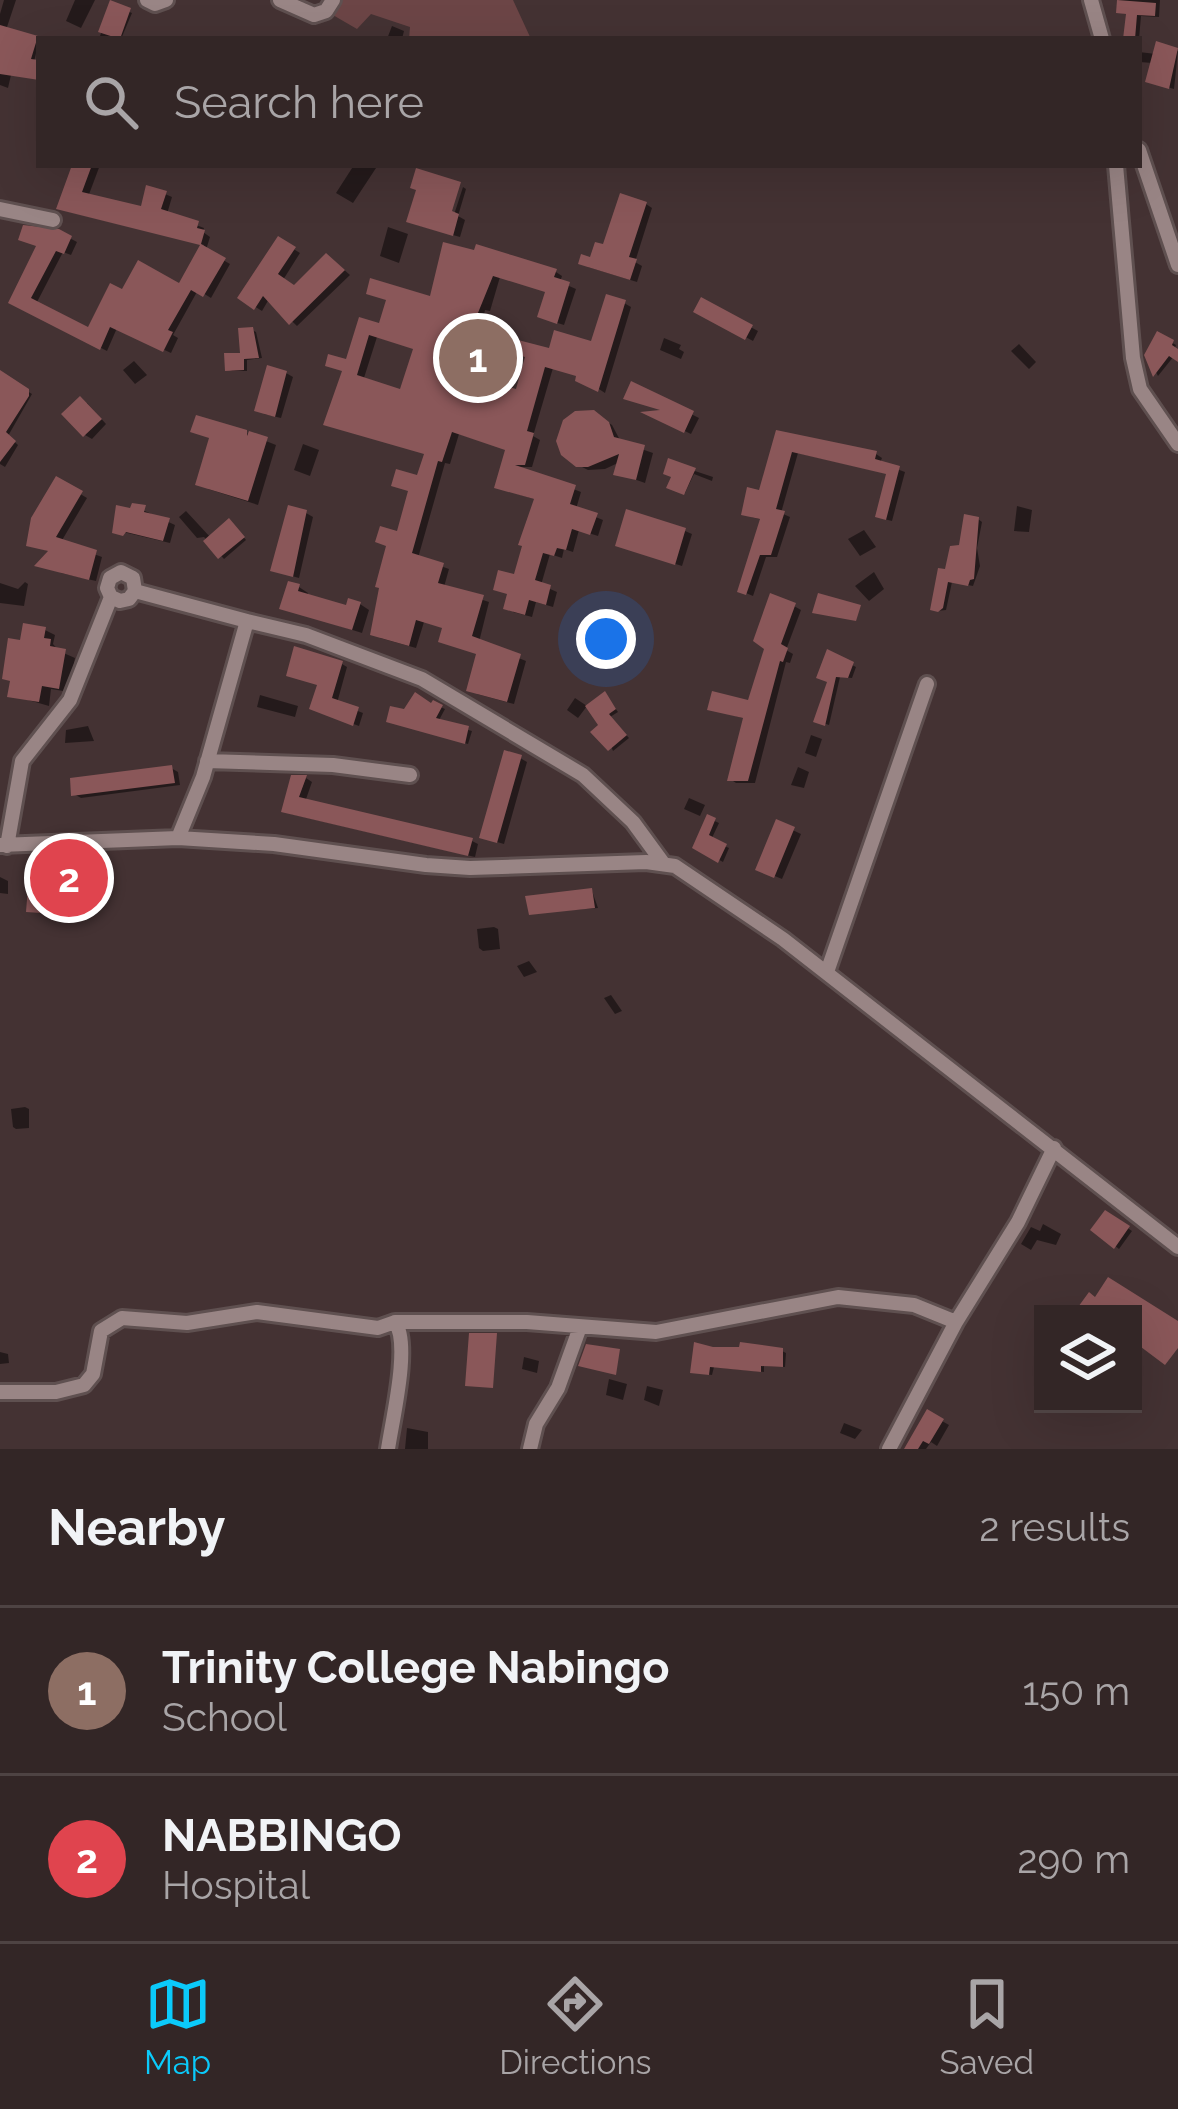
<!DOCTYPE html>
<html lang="en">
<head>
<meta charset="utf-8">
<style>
  body { margin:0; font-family:Raleway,sans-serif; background:#3e3232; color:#f1f3f6 }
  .controls { position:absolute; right:36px; bottom:36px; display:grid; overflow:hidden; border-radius:0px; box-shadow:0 12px 48px #0002 }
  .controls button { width:108px; height:108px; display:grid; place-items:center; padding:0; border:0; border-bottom:3px solid #4e4343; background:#332626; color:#f1f3f6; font:60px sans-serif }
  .you { position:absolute; left:606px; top:639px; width:42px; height:42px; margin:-30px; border:9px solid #fff; border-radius:50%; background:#1a73e8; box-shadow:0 0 0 18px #1a73e833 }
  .badge { display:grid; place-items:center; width:78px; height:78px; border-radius:50%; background:#0bcafa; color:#fff; font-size:39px; font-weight:700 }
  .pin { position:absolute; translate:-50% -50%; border:6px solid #fff; box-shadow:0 3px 12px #0006 }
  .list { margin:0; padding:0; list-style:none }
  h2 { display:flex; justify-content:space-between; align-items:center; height:156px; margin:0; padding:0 48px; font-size:51px }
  h2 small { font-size:39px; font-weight:400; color:#a9a5a7 }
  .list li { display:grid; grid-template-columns:78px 1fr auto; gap:36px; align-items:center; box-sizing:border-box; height:168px; padding:0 48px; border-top:3px solid #4e4343 }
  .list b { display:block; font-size:45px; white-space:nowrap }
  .list p { margin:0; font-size:39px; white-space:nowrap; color:#a9a5a7 }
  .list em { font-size:39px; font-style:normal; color:#a9a5a7 }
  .icon { flex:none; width:66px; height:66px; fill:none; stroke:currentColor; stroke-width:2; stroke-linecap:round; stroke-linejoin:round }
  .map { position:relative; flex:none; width:1178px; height:1449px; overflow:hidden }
  .search { position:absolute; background:#332626; box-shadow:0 12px 48px #0002; left:36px; right:36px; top:36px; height:132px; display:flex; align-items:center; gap:30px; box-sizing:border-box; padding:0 42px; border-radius:0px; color:#a9a5a7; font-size:45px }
  .sheet { height:492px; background:#332626 }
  nav { display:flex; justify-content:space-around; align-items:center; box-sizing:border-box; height:168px; border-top:3px solid #4e4343; background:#332626; font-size:33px; color:#a9a5a7 }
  nav a { display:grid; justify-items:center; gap:6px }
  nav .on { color:#0bcafa }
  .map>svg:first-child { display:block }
</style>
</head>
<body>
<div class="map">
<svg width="1178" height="1449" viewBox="0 0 1178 1449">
  <rect width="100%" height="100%" fill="#443233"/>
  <path fill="#6c4546" d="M334,0H513L531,39H409L410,27L371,14L357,29L326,11Z"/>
  <path fill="#0007" fill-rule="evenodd" d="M4,0H16L6,30L39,40L34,62L39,63V79L11,75L8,88L0,85V14Z
    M75,0H95L81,28L66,21Z
    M1119,0H1160L1159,17L1141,16L1139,39H1126L1129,15L1119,12Z
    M111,4L132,13L121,39H99Z
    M392,26L404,31L402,39H387Z
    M1158,45L1178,51L1174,89L1153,83V63L1139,62V52L1156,54Z
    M76,165H100L88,197L143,209L165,194L172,197L167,214L204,228L203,232L210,237L206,250L230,264L211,298L198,290L173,335L178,338L171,353L117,328L107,351L12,302L58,232L77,242L71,255L63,252L36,304L89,331L123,293L180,287L204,245L66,211Z
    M354,165H378L353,203L336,193Z
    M463,187L466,189L458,216L465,220L460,237L417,225L419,190L444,225L450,227Z
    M646,204L652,208L635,262L642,266L637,282L588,267Z
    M388,227L408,234L399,263L380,256Z
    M279,240L300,253L283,280L295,289L334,261L350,275L297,326L269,299L262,311L241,298Z
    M445,246L556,272L562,276L560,282L576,289L564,325L548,320V292L500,277L490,311L485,310L470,378L518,392L551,352L593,345L624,303L631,307L605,393L579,376L553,368L533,436L540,440L532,467H517L581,492L576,509L603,520L598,536L579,530L573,552L564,549L562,558L550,554L541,585L557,592L553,607L536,602L532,617L513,612L516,578L537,500L505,490L508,450L459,434L450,464L445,463L418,558L449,569L444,587L489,602L479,642L526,661L514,704L477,694L479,654L445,628L424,622L416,648L380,638L399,534L427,454L334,427L361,321L381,327L432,299ZM377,337L416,349L402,392L363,381Z
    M702,301L758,331L753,341L697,311Z
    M252,330L256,332L262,358L247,360V371H232L228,369L243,356Z
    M1158,335L1176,345L1174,350L1178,358L1174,356L1158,376L1147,355Z
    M664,338L681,345L679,349L684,352L681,359L660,350Z
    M1019,344L1036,362L1029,369L1011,351Z
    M134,361L147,375L135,384L123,370Z
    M286,373L293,377L281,418L264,414Z
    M0,375L32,394L8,436L18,445L5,467L0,464Z
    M633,385L699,418L691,434L649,414L669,412Z
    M87,403L106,424L92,439L85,435Z
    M594,413L612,425L621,442L653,453L645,483L617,473L620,462L605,469L588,470L578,465Z
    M194,431L246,433L276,445L258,505L208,489L212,439Z
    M778,433L876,454L882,458L880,463L905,472L892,521L884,519L889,474L798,453L781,513L790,517L777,557H766L753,596L741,591L763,520L751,517Z
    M303,444L319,450L310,476L294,470Z
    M695,471L713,477L712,481L694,474L685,493L670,487L674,476Z
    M57,480L87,498L61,542L102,557L96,581L61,573L51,552L30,545Z
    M134,506L175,525L170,543L119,531Z
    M1017,506L1032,510L1029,532L1014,531Z
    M186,511L211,538L233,524L246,540L224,559L204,537L197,538L179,517Z
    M306,513L313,517L299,578L281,573Z
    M978,519L982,522L977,548L980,566L973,586L952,582L946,610L937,611L948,573Z
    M864,530L876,547L860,556L848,539Z
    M685,531L692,534L682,566L625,548Z
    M874,572L884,589L869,601L855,586Z
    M25,582L28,584L24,606L0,603V583L18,589Z
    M299,587L308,593L307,597L348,609L360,604L369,610L362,633L283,608Z
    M794,606L801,610L786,650L793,654L790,663L786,662L755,783H736L730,779L746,719L711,709L750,703Z
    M45,630L55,635L53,644L59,651L75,658L69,692L51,689L49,706L11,695L22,644Z
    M829,653L856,667L852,678L840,677L829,725L817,721L830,681Z
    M342,664L347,667L337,703L363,713L359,726L318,711Z
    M605,694L618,712L610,717L629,738L613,751L602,725Z
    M260,695L298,706L295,717L257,707Z
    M575,698L587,706L578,718L567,710Z
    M434,704L445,709L438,722L472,731L468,744L394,723L405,713Z
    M88,726L94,741L65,743L66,730Z
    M811,735L822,739L816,757L805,753Z
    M520,758L527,762L504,844L490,840Z
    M798,767L809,772L804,788L791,785Z
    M171,768L178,772L180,785L81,798L74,794Z
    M306,778L312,782L305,802L472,841L478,844L475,857L291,814Z
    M689,798L705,805L700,816L684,809Z
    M708,818L719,823L711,840L729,848L723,862L695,847Z
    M778,823L801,834L782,879L765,872Z
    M0,877L8,881V894L0,893Z
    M49,878L53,881L52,904L91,901L96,913L64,919L60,914L30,911Z
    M592,891L598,908L531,913Z
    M494,927L498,929L500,949L483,951L479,948L477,929Z
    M529,961L537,972L524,977L517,966Z
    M611,995L622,1011L615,1014L604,998Z
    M25,1107L29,1109V1128L16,1129L13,1127L11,1109Z
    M1106,1213L1132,1231L1119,1249L1094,1229Z
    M1043,1224L1061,1234L1056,1245L1037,1240L1031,1250L1021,1244L1031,1227L1040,1231Z
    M713,1350L782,1351L786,1353L785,1367L764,1366V1372L714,1367L712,1375L697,1373Z
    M0,1352L8,1354L9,1363L0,1364Z
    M524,1357L539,1361L537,1373L522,1369Z
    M609,1379L627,1384L623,1400L606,1395Z
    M647,1386L663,1390L659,1406L644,1400Z
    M928,1413L949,1425L937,1446L931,1442L926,1449H908Z
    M844,1423L862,1430L855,1439L840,1433Z
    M407,1428L428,1432V1449H405Z"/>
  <path fill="#8a5759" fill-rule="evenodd" d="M110,0L131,8L120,39L98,32Z
    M1117,0L1156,3L1155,16L1137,15L1135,39H1123L1126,14L1116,13Z
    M0,25L38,36L31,59L39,60V80L0,74Z
    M1156,41L1178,48L1169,89L1145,82Z
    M72,165H92L82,192L141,206L146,185L167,191L161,209L199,221L197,228L205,230L201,244L226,258L203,297L191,290L168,330L173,332L163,352L110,327L100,350L8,303L36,246L18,240L23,225L59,229L72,236L64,254L56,251L31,298L88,327L110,283L122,289L138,260L179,283L200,245L56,209Z
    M416,168L461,182L452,211L459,214L453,236L406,222L416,190L410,188Z
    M620,193L647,202L629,257L637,259L630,280L578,264L581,254L590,257L595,242L603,244Z
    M278,236L296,247L278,274L294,285L326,253L345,270L289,325L263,296L254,310L237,298Z
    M443,242L474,250L476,244L557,269L554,277L570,282L557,324L537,317L545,292L493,276L469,335L474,336L464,374L516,389L525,357L514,354L518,340L549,348L554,330L591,341L606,294L626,300L598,392L575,381L576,376L545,367L527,431L534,433L525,465H515L576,485L570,504L598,513L590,535L572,529L566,550L557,548L554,556L543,553L535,580L551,585L546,605L529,600L525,615L503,609L507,594L493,590L498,570L514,574L522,546L518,545L534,499L494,488L505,450L452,432L442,462L438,461L412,553L444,563L438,583L484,595L472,636L521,654L507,702L466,691L476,654L438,642L442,628L416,620L409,646L370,635L379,588L375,587L386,546L375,542L380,526L397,531L408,491L391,486L396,469L417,475L424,454L323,425L342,371L325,366L328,354L346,359L359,317L379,323L386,300L366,294L370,278L430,296ZM369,335L413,349L400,389L357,375Z
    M701,297L753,325L745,340L693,312Z
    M253,327L259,358L244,359V370L225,371L224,353H240L238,328Z
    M1157,331L1174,340L1172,345L1178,349V362L1169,356L1153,377L1144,355Z
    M267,365L287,371L275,417L254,411Z
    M0,370L29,389V396L6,432L16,441L0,462Z
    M631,381L694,411L684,433L640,412L660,410L623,399Z
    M80,396L102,419L83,437L61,414Z
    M594,410L609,422L614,437L645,445L636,480L613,475L619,454L588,467H576L561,455L556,441L563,420L575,411Z
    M196,415L247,430V436L249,431L268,437L248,501L195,485L209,438L190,432Z
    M776,430L877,451L875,459L900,466L886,520L875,517L886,474L792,452L776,509L785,511L771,555H760L746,595L737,592L760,519L741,515L747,487L759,490Z
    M668,458L696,468L684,495L666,488L671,477L663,474Z
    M56,476L83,491L56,537L97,550L89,580L34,566L48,551L26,546L31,518Z
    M132,503L146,505L144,512L170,518L163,541L126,532L123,536L112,533L116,505L130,508Z
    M288,505L307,510L293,577L270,571Z
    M626,509L686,528L675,565L615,546Z
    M964,514L979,517L974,579L970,580L968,586L948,582L943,608L938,612L930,610L938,568L945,569L950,546L959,545Z
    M229,518L245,537L218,559L203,541Z
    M288,581L300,584L298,591L346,605L348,598L361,602L352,630L279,609Z
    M770,593L796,603L781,644L788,648L783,662L780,661L748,781H727L743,718L707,710L712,691L748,700L764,649L753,641Z
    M818,593L861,605L856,621L812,613Z
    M23,623L46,627L44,638L51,639L50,646L66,649L59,689L42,686L39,702L7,697L10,681L2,679L8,638L20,640Z
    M294,646L343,661L332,698L359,707L353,726L309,709L317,685L286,676Z
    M827,649L854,662L848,678L836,677L825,726L813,722L827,682L816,678Z
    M605,691L616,709L609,714L627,735L608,751L590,732L598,725L585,706Z
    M415,692L431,703L433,700L443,705L436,718L469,726L465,744L386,722L390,706L404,709Z
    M504,750L522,755L497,843L479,838Z
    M172,765L175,783L71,796L70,778Z
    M291,775H307L299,797L473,838L468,856L281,812Z
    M707,814L716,818L709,835L727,844L718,863L692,848Z
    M776,819L795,827L774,878L755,870Z
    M29,874L50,875L49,901L92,898L93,913L58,919L57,914L26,912Z
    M592,888L595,908L529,915L525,896Z
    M1105,1210L1130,1226L1114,1249L1090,1230Z
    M1108,1277L1178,1321V1348L1165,1365L1133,1341V1314H1073L1089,1292L1095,1297Z
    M469,1333H497L493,1388L465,1386Z
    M694,1342L713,1347H739L740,1342L783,1348V1367L761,1366V1372L710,1367L709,1375L690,1373Z
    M586,1344L620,1349L616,1375L578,1366Z
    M927,1409L944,1419L929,1444L923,1441L918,1449H904Z"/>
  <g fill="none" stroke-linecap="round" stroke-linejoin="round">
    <defs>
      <path id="minor" d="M147,0L155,4L166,0
        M280,0L314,15L326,11L333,0
        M1091,0L1102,39
        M1139,150L1178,265
        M1116,165L1133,358L1140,389L1178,444
        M0,209L53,220
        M135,591L247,621
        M207,761L333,765L410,775
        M178,838L203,777L247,621L306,635L422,679L583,775L633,822L663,863
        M0,845L178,838L274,844L426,865L470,868L646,862L675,866L783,939L1178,1247
        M7,846L22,761L70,700L111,597L107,588L110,578L121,572L133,578L135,591L129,599L120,601L111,597
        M827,972L927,684
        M0,1392H56L84,1385L93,1374L101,1331L122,1318L187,1323L257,1312L378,1328L395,1322H527L656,1332L838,1297L914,1305L956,1322
        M388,1449C392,1421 411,1344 395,1322
        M530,1449L536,1424L558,1388L580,1327
        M889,1449L956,1322L1018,1222L1054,1148"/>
    </defs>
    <use href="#minor" stroke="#5f5050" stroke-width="20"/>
    <use href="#minor" stroke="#998585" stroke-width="14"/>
  </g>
</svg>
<div class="controls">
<button><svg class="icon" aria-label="layers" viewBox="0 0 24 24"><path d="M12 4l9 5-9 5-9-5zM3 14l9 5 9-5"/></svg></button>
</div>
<div class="you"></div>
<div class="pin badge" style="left:478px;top:358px;background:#8d6e63">1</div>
<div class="pin badge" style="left:69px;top:878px;background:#e0444e">2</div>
<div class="search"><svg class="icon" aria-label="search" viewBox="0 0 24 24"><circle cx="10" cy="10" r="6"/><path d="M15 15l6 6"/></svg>Search here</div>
</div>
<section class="sheet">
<h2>Nearby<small>2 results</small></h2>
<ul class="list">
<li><span class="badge" style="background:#8d6e63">1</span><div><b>Trinity College Nabingo</b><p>School</p></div><em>150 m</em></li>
<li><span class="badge" style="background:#e0444e">2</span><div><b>NABBINGO</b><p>Hospital</p></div><em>290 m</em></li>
</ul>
</section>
<nav>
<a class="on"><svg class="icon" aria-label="map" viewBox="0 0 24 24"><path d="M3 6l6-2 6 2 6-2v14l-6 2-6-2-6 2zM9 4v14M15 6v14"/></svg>Map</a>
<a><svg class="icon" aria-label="directions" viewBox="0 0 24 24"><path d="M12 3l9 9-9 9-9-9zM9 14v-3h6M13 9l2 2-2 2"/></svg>Directions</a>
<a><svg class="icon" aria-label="saved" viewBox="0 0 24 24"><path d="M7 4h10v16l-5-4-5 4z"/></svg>Saved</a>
</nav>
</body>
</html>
